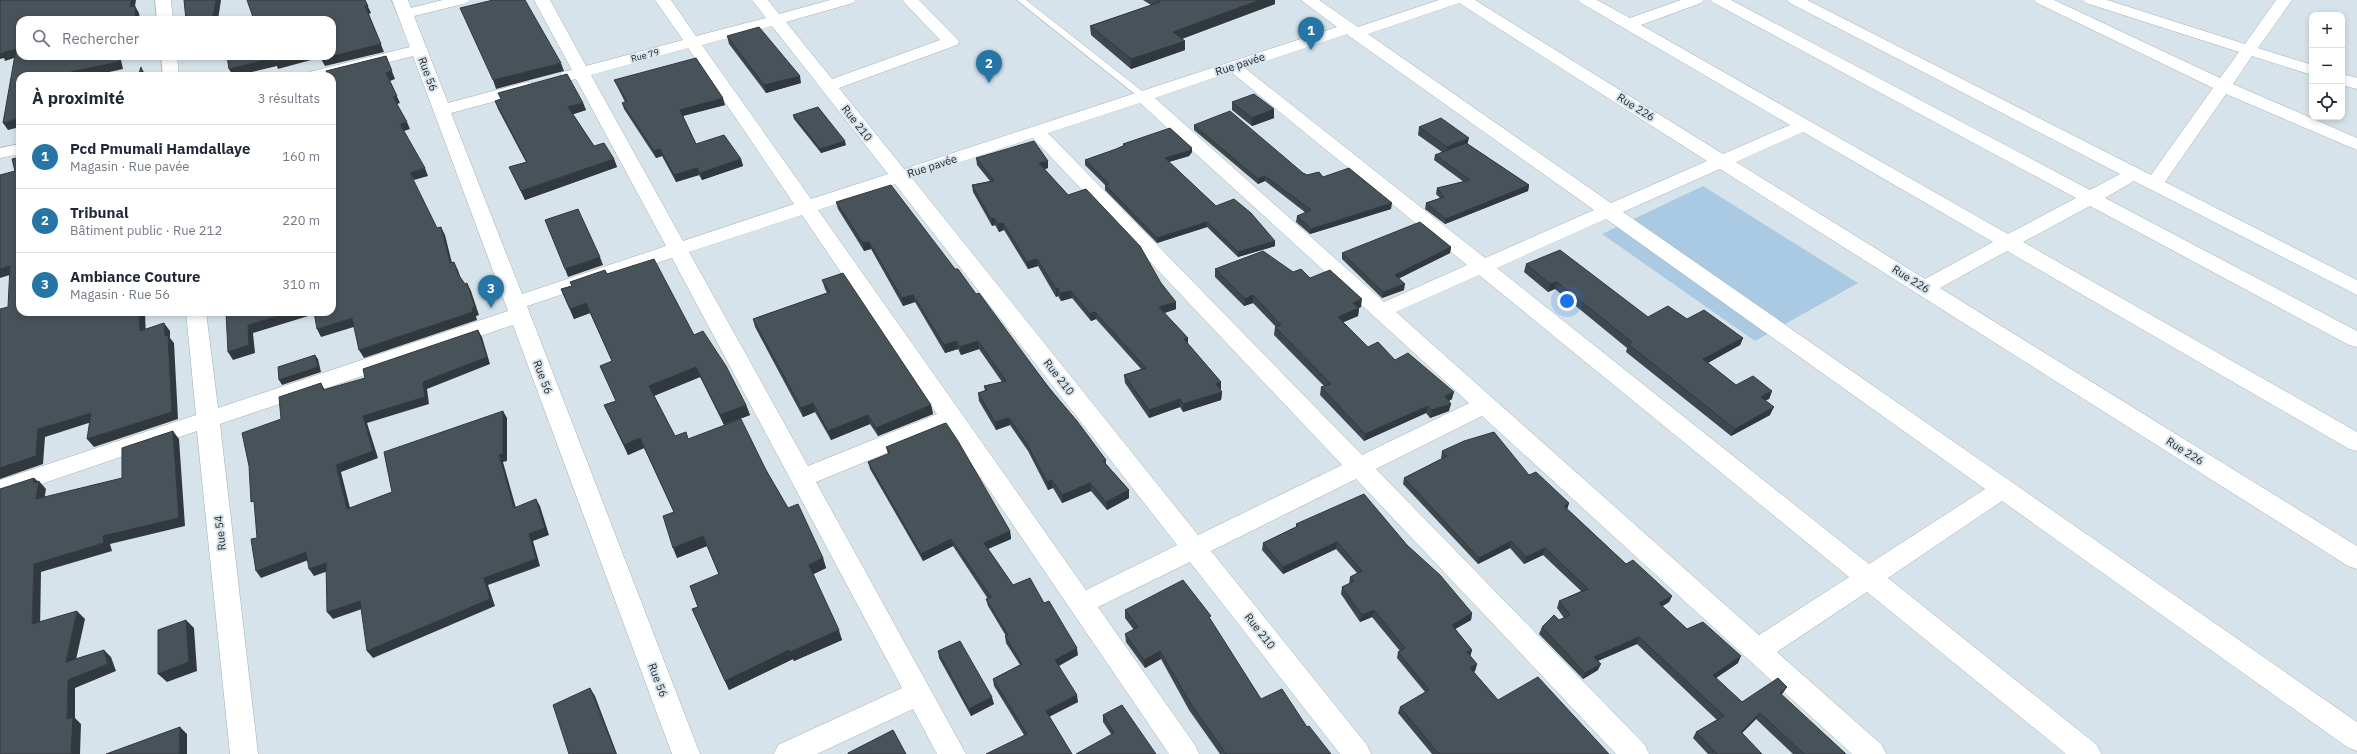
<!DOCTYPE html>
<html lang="fr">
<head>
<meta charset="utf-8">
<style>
  body { margin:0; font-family:"IBM Plex Sans",sans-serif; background:#f2f2f3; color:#1f2937 }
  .controls { position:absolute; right:12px; top:12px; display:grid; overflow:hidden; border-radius:8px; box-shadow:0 2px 6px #0003 }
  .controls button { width:36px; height:36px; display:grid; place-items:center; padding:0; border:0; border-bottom:1px solid #e0e1e3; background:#fff; color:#1f2937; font:20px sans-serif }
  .you { position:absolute; left:1567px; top:301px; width:14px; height:14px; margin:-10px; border:3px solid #fff; border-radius:50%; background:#1a73e8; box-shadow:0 0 0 6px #1a73e833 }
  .badge { display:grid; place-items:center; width:26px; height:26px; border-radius:50%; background:#2576a7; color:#fff; font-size:13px; font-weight:700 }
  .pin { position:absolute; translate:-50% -33px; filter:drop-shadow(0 1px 2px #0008) }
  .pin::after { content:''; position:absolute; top:21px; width:14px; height:12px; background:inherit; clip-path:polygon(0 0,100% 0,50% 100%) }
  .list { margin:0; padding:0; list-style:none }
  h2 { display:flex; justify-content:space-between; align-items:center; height:52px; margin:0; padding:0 16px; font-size:17px }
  h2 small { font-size:13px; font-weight:400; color:#747a83 }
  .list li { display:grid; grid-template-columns:26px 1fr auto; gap:12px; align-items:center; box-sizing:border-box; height:64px; padding:0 16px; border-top:1px solid #e0e1e3 }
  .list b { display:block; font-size:15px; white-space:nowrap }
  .list p { margin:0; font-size:13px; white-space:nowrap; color:#747a83 }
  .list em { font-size:13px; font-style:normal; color:#747a83 }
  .icon { flex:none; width:22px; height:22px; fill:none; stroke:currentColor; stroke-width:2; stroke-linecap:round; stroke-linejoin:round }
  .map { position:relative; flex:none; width:2357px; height:754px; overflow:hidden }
  .search { position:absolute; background:#fff; box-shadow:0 2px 6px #0003; left:16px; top:16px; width:320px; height:44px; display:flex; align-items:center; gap:10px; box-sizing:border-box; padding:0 14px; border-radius:12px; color:#747a83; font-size:15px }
  .panel { position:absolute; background:#fff; box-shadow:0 2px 6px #0003; left:16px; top:72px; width:320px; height:244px; border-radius:12px }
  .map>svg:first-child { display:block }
</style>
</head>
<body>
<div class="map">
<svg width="2357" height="754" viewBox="0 0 2357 754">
  <rect width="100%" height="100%" fill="#d7e3eb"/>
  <path fill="#a9cae2" d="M1703,186L1858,283L1755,341L1602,234Z"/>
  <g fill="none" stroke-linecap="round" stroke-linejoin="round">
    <defs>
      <path id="lane" d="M1017,0H1026L1146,94V98H1140Z"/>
      <path id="street" d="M155,0H171L173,20H157Z
        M392,0H408L411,8L443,0H470L467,3L414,16L448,103L527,82L533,83L535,87L533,91L451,113L522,294L666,246L576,79L568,81L562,80L560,76L562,72L572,70L534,0H550L586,66L683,40L655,0H671L696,36L766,18L752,0H768L779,14L830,0H856L853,3L786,22L832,79L940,40L902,0H919L957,39L959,42L957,45L839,88L904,169L1337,27L1301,0H1319L1358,27L1439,0H1475L1723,154L1790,125L1581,3L1578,0H1597L1630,18L1681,0H1704L1701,3L1641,25L2008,234L2076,198L1714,3L1711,0H1731L2090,190L2120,174L1790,3L1787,0H1807L2151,175L2213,88L2037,3L2034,0H2054L2220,78L2239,52L2086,3L2083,0H2107L2245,44L2276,0H2292L2258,48L2312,65V75L2252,56L2233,84L2357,138V150L2226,94L2165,182L2357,280V295L2134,181L2105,198L2357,331V347L2349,345L2090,206L2023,242L2357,432V451L2349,449L2007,251L1940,288L2357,546V569L2348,566L1720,169L1623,212L2357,722V751L2347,747L2002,501L1888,578L2097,745L2101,754H2066L1867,592L1777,652L1882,745L1886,754H1852L1482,416L1376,469L1645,745L1649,754H1616L1356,479L1211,551L1367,745L1371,754H1340L1190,562L1098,607L1195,745L1199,754H1169L947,428L816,482L966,754H937L913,709L817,754H774L778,745L902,688L672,258L527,306L700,754H672L513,325L220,424L258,754H230L197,431L0,498V480L196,415L186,312H206L218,408L508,311L413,56L332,77L307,76L309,72L410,47ZM1459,3L1707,161L1611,203L1368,34ZM772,26L888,174L811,199L702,45ZM1347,34L1349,36L1594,210L1485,258L1245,68ZM688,48L794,204L683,241L591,75ZM1231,72L1467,265L1384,302L1155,98ZM1140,103L1469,403L1362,455L1048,133ZM1803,132L1993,242L1925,279L1736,162ZM1033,138L1342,465L1198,535L912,178ZM895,184L1177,545L1086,590L818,210ZM802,215L937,414L808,466L689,252ZM1606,219L1985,489L1869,564L1497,268ZM1479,275L1849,577L1759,635L1396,312Z
        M161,56H177L179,76H163Z
        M2342,74L2357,78V89L2342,85Z
        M20,144V154L0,158V148Z"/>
    </defs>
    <use href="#lane" stroke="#a4aeb7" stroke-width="1"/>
    <use href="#street" stroke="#a4aeb7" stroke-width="1"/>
    <use href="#lane" fill="#fff" fill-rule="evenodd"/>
    <use href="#street" fill="#fff" fill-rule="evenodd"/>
  </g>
  <path fill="#3e474d" d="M1143,0H1275V4L1182,39L1185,50L1131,69L1091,35L1090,26L1151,5Z
    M727,36L801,83L766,93L729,44Z
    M614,80L725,105L683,116L696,144L741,159L743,166L702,180L699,175L676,182L662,156L656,158L624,109L622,103L625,102Z
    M501,99L583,103L586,110L573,114L594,146L614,159L617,167L525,200L509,167L526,162L498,109L495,101Z
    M1232,102L1274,118L1252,126L1232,110Z
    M793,115L846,145L821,153L794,119Z
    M1194,125L1307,175L1323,177L1391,209L1310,234L1296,222L1297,216L1306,213L1265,181L1258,184L1194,130Z
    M1419,127L1468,144L1529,185L1528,191L1445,224L1425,209L1426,203L1440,198L1436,194L1437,188L1464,182L1434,160L1435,155L1442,152L1418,135Z
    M1123,144L1192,152L1189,156L1169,162L1216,206L1275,246L1238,257L1207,227L1157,243L1105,190V185L1085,165V160L1116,149L1123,146Z
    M976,158L1048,168L1044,169L1176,309L1164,313L1188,338V344L1221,382V389L1220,390L1222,392L1221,400L1183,412L1180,407L1149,418L1125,383L1124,375L1141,369L1096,319L1091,321L1072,298L1061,301L1058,296L1056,297L1038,266L1028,269L1004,230L999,232L995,225L992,226L973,192L972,185L990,181L977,165Z
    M836,202L955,269L976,294L1106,460V464L1129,490V498L1107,510L1091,491L1062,503L1053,488L1048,490L1028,451L1010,425L996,430L979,401L978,393L985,391L984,386L1002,382L979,349L961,355L958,349L945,353L915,302L903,306L871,249L864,251L838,209Z
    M1451,247L1450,253L1399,278L1404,290L1382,298L1342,259V253Z
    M1526,264L1648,317L1687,319L1743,338L1740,345L1708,363L1736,385L1772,391L1769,399L1765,400L1770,415L1731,436L1626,352L1627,348L1555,289L1548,292L1524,272Z
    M1215,269L1293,272L1310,278L1361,307L1359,308L1358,316L1343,322L1368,347L1395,360L1452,399L1449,401V411L1430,418L1426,413L1364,441L1320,395L1321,387L1324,386L1274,335L1275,327H1276L1253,303L1244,306L1215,277Z
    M607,274L694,335L746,405L750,415L724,425L700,377L654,396L675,436L688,439L766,470L788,508L823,558L826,568L813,574L842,640L794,661L793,659L729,690L692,609L698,607L719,575L707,546L677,558L674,512L644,448L628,455L604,405L616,401L612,361L590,313L574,319L561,289Z
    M822,280L931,405L933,414L878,436L870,424L831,440L815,412L803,417L755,327L753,319L827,293L825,289Z
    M886,447L1010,531L1011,539L988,549L1013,585L1044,603L1078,655L1059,666L1078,702L1049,716L1072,754L1024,735L994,686L993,679L1020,665L1006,643L1005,636H1006L988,606L986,599H988L953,546L923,561L870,469L868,462L888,454Z
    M1442,451L1529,475L1569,503L1567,509L1626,564L1672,596L1669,602L1662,606L1687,629L1738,663L1716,678L1742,702L1787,687L1781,695L1846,754H1793L1756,719L1742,733L1762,754H1708L1693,738L1696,732L1717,720L1637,644L1598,661V670L1583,679L1539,634L1542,627L1559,620L1564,618L1557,608L1559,601L1581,591L1543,555L1524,564L1510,548L1478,564L1403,484L1404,478L1442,459L1441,458Z
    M1296,524L1407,545L1472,613L1471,620L1455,629L1472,650L1470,656L1477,664L1475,671L1474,672L1498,700L1609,754H1432L1398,713L1400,707L1425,692L1397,658L1398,652L1400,651L1372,617L1360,622L1341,594L1342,587L1349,584L1350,577L1357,573L1336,549L1283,574L1262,550L1263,543L1296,527Z
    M1125,610L1211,621L1261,699L1307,727L1331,754H1220L1189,710L1161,659L1145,668L1126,642L1125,634L1134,630L1125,618Z
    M938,651L994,704L971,716L939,658Z
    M1103,715L1156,754L1111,734L1103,722Z"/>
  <path fill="#32393e" d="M131,0H136L135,6L139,13L140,20H136L130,7Z
    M216,0H221L218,20H212Z
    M365,0L371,13L369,14L384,52L325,66L321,59L365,6Z
    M1260,0H1275V4L1173,42V32Z
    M1185,41V50L1131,69V59Z
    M16,49L20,56L5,61L4,58L0,59V52Z
    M117,56H120L123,69L91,76H70V72Z
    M295,56H321L322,57L278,69L277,66L236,76H233L229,69L273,58Z
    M386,56L395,79L390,81L400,103L397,104L393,97L386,73Z
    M561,63L564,71L496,89L493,80Z
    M141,67L145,74V76H142Z
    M800,76L801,83L766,93L764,85Z
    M723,98L725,105L682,116L680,110Z
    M583,103L586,110L571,115L568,107Z
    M1274,109V118L1252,126V118Z
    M20,118V127L8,130L3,123Z
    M407,122L410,129L404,131L400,124Z
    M1469,138L1467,146L1446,155L1447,147Z
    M845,141L846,145L821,153L820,149Z
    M1192,148V152L1189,156L1165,163V158Z
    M660,149L662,156L656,158L654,151Z
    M614,159L617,167L525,200L521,191Z
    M741,159L743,166L702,180L700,173Z
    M1048,161V168L1039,171V163Z
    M425,168L428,176L414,180L410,173Z
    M697,168L699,175L676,182L674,175Z
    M1265,176V181L1258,184V179Z
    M1529,185L1528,191L1445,224L1446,219Z
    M1392,203L1391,209L1310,234L1311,229Z
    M994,218L995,225L992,226L991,219Z
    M1207,222V227L1157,243V238Z
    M1003,223L1004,230L999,232L998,224Z
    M441,227L445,235L454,271L450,263Z
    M1275,241V246L1238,257V252Z
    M869,242L871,249L864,251L863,243Z
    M1451,247L1450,253L1394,281L1395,275Z
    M600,257L603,265L568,277L565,269Z
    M1037,259L1038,266L1028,269L1027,262Z
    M454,262L458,270L462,282L458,274Z
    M10,266L16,273L0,278V269Z
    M1557,282L1555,289L1548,292L1550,284Z
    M467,283L471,291L479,315L476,316L477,320L364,358L359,350L472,308Z
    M1405,284L1404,290L1382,298L1383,292Z
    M1058,288V296L1056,297V289Z
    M1071,291L1072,298L1061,301L1060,293Z
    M913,295L915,302L903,306L902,298Z
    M1253,295V303L1244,306L1245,299Z
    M1362,299L1361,307L1352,310L1353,303Z
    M1176,302V309L1159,315V307Z
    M586,303L590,313L574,319L570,309Z
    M1359,308L1358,316L1337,325L1338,317Z
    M139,312H145L146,339L140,331Z
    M291,312H317L318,313L253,333L255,353L233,360L228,352L248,325Z
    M1095,312L1096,319L1091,321L1090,314Z
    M352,318L357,326L321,337L317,329Z
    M164,323L170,331V338L174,343L178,419L94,447L87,439L165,336Z
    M478,330L482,337L490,364L427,389L429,404L367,423L378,458L341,472L352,516L347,509L336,465L363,416L423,382Z
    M1188,338V345L1184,339Z
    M1743,338L1740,345L1700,367L1703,359Z
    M956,341L958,349L945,353L944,345Z
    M978,341L979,349L961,355L960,347Z
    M315,355L318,359L321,372L282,385L279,380Z
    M696,367L700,377L653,396L649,386Z
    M1221,382V389L1216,392V384Z
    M321,383L325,390H323Z
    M1772,391L1769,399L1757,404L1761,397Z
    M1222,392L1221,400L1183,412V404Z
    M1454,392L1452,399L1443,404L1445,396Z
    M1180,399V407L1149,418V410Z
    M813,403L815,412L803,417L801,408Z
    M1451,404L1449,411L1430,418L1432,410Z
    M746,405L750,415L724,425L720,415Z
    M931,405L933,414L878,436L876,428Z
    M1428,406L1426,413L1364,441L1365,434Z
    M1774,407L1770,415L1731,436L1735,429Z
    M503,411L507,418V461L503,462L518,515L514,508L499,455Z
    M91,413L98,420L45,437L43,464L0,479V468L38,429Z
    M868,415L870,424L831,440L828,431Z
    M1009,418L1010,425L996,430L995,422Z
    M173,431L179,439L185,526L110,544L112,551L41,572L40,631L32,624L34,564L103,536Z
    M640,438L644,448L628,455L624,445Z
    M34,478L39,482V481L46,489L43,507L36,499L34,483Z
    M1052,480L1053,488L1048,490L1047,482Z
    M1090,483L1091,491L1062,503V495Z
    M1129,490V498L1107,510L1106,502Z
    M536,499L540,506L549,535L533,541L540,566L488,585L495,606L373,658L367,651L529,534Z
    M1569,503L1567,510L1564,506Z
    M1010,531L1011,539L985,550L984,543Z
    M703,536L707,546L677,558L673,548Z
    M951,539L953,546L923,561L921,554Z
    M1511,541L1510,548L1478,564L1479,558Z
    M1337,542L1336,549L1283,574V567Z
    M1545,548L1543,555L1524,564L1526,557Z
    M306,552L311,559L261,578L256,571Z
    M823,558L826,568L812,575L809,565Z
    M326,563L331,570L314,576L309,569Z
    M1672,596L1669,602L1657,610L1659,603Z
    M360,601L365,608L333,619L327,612Z
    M1374,610L1372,617L1360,622L1362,615Z
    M77,611L85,619L74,669L66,662Z
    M1472,613L1471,620L1450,632L1452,625Z
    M186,620L194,628L197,671L167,682L158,674Z
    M839,630L842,640L794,661L790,652Z
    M1639,637L1637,644L1592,663L1594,657Z
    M1077,648L1078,655L1056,667L1055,660Z
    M104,650L111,657L116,671L75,688V718L81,724L80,754H71L67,719L68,680Z
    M789,650L793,659L729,690L725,681Z
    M1472,650L1470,657L1467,652Z
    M1160,651L1161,659L1145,668L1144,660Z
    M1741,656L1738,663L1710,682L1713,675Z
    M1477,664L1475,671L1468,674L1470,668Z
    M1601,664L1598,670L1583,679L1585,673Z
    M1787,687L1783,693L1776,700L1780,693Z
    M590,688L595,696L617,754H616Z
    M1077,695L1078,702L1047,718L1046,711Z
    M992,697L994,704L971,716L969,709Z
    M1760,713L1756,719L1737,738L1741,732Z
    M180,727L187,734V754H179Z"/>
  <path fill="#485259" stroke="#32393e" d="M0,0H131L130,7L135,6L136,20H20V56H117L119,62L70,72V76H20V118L3,123L16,49L0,54Z
    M184,0H216L212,20H186Z
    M247,0H365L368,6H365L381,44L321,59L320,56H332V20H254Z
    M493,0H525L561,63L493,80L460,8Z
    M1157,0H1260L1173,32L1185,41L1131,59L1090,26L1160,2Z
    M759,27L800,76L764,85L727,36Z
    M227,56H295L274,62L273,58L229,69Z
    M386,56L392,71L386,73L397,96L393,97L407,122L400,124L425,168L410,173L437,228L441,227L450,263L454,262L458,274L465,284L467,283L475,307L472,308L473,312L359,350L352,318L317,329L314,312H332V96L335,95L332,87V76H328L326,71Z
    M696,58L723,98L680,110L696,144L724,135L741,159L700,173L697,168L674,175L660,149L654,151L622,103L627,101L614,80Z
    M141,67L142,76H138Z
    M567,74L583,103L568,107L594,146L604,143L614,159L521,191L509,167L527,162L495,101L501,99L498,93Z
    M1254,94L1274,109L1252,118L1232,102Z
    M818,107L845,141L820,149L793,115Z
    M1230,111L1303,173L1307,175L1319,172L1323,177L1349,168L1392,203L1311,229L1297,216L1311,210L1265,176L1258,179L1194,125Z
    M1441,118L1469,138L1447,147L1419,127Z
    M1170,128L1192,148L1189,151L1165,158L1216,206L1234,199L1251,213L1275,241L1238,252L1207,222L1157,238L1105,185L1109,184L1085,160L1116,149L1125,145L1123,144Z
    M1034,141L1048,161L1039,163L1068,195L1086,189L1140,246L1161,283L1176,302L1159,307L1188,338L1184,339L1221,382L1216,384L1222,392L1183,404L1180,399L1149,410L1124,375L1146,368L1095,312L1090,314L1071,291L1060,293L1058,288L1056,289L1037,259L1027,262L1003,223L998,224L994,218L991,219L972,185L994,181L976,158Z
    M1466,143L1529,185L1446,219L1426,203L1444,197L1437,188L1470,180L1435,155Z
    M20,157V312H32V313L36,312H139L140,331L164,323L165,336L168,335L172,412L87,439L91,413L38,429L36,456L0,468V309L8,307L10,266L0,269V175L15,171L12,159Z
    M891,185L955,269H958L976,294L979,293L1049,388L1077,421L1106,460L1103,461L1129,490L1106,502L1090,483L1062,495L1052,480L1047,482L1027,444L1009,418L995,422L978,393L987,390L984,386L1006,381L978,341L960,347L956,341L944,345L913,295L902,298L869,242L863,243L836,202Z
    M578,209L600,257L565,269L545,220Z
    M1420,222L1451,247L1395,275L1405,284L1383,292L1342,253Z
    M1560,250L1648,317L1668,306L1687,319L1704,310L1743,338L1703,359L1736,385L1753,376L1772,391L1761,397L1774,407L1735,429L1628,344L1632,342L1557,282L1550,284L1526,264Z
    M1263,251L1293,272L1301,269L1310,278L1330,270L1362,299L1353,303L1359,308L1338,317L1368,347L1378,342L1395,360L1408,353L1454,392L1445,396L1451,404L1432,410L1428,406L1365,434L1321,387L1331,384L1275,327L1281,325L1253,295L1245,299L1215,269Z
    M654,259L694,335L703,331L726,366L746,405L720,415L696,367L649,386L675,436L686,432L688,439L741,419L766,470L788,508L798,504L823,558L809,565L839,630L790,652L789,650L725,681L692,609L698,607L690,586L719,574L703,536L673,548L663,516L674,512L640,438L624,445L604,405L616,401L600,366L612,361L586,303L570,309L561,289L572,286L570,282L605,270L607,274Z
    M843,273L931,405L876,428L868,415L828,431L813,403L801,408L753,319L830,292L822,280Z
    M226,312H291L248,325L249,345L228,352Z
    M478,330L487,357L423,382L425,397L363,416L373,451L336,465L347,509L392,492L384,452L503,411V454L499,455L514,508L536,499L545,528L529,534L536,559L484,578L490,599L367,651L360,601L327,612L326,563L309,569L306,552L256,571L251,539L257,538L254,501L251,502L249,466L242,433L281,419L279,397L321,383L323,390L365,378L363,369Z
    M315,355L318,367L279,380L278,367Z
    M946,423L958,441L1010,531L984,543L1013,585L1030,578L1044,603L1049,601L1077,648L1055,660L1077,695L1046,711L1072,754H986L1027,734L993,679L1022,664L1005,636L1008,635L986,599L991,597L951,539L921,554L868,462L890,453L886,447L943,424Z
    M173,431L179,518L103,536L104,543L34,564L32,624L77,611L66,662L104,650L108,664L68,680L67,719L73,717L71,754H0V489L34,478V483L39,481L36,499L122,478V448Z
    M1494,432L1529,475L1536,472L1569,503L1564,506L1626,564L1633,560L1672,596L1659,603L1687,629L1703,622L1741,656L1713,675L1742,702L1778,678L1787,687L1780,693L1846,754H1804L1760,713L1741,732L1762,754H1717L1696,732L1724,716L1639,637L1594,657L1601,664L1585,673L1542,627L1554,615L1559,620L1570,615L1559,601L1588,589L1545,548L1526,557L1511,541L1479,558L1404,478L1447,456L1442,451L1464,441Z
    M1364,494L1407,545L1440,575L1472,613L1452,625L1472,650L1467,652L1477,664L1470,668L1498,700L1538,677L1609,754H1439L1400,707L1429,690L1398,652L1405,648L1374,610L1362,615L1342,587L1354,581L1350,577L1362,571L1337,542L1283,567L1263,543L1298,526L1296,524Z
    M1183,580L1211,616L1209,617L1261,699L1282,689L1307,727L1309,726L1331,754H1226L1189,701L1160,651L1144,660L1125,634L1138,627L1125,610Z
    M186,620L189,662L158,674V630Z
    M960,641L992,697L969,709L938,651Z
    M590,688L616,754H569L553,705Z
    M1122,705L1156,754H1076L1114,733L1103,715Z
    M180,727L179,754H106Z
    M893,730L906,754H848V753Z"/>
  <g text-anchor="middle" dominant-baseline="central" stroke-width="4" stroke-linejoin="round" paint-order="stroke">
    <g font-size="9" fill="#25292c" stroke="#d7e3eb">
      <text transform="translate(645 55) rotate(-15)">Rue 79</text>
    </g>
    <g font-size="11" fill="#25292c" stroke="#d7e3eb">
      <text transform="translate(1240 64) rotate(-18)">Rue pavée</text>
      <text transform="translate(428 74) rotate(69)">Rue 56</text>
      <text transform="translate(1636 107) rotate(32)">Rue 226</text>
      <text transform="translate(857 123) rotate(52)">Rue 210</text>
      <text transform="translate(932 166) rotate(-18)">Rue pavée</text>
      <text transform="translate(1911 279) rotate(32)">Rue 226</text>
      <text transform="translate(543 377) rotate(69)">Rue 56</text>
      <text transform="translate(1059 377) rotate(52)">Rue 210</text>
      <text transform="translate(2185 451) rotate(32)">Rue 226</text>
      <text transform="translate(220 533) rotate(-96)">Rue 54</text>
      <text transform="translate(1260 631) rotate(52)">Rue 210</text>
      <text transform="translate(658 680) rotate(69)">Rue 56</text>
    </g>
  </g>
</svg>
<div class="controls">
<button>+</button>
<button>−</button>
<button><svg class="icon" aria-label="locate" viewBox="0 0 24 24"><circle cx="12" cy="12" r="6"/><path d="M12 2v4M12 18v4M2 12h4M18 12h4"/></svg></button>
</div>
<div class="you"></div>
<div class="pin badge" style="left:1311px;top:50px">1</div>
<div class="pin badge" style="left:989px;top:83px">2</div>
<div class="pin badge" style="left:491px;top:308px">3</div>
<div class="search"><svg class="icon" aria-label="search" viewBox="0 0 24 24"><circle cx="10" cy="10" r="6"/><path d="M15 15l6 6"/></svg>Rechercher</div>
<section class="panel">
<h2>À proximité<small>3 résultats</small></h2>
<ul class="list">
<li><span class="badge">1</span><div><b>Pcd Pmumali Hamdallaye</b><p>Magasin · Rue pavée</p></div><em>160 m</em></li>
<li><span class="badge">2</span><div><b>Tribunal</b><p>Bâtiment public · Rue 212</p></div><em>220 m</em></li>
<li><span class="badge">3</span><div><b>Ambiance Couture</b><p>Magasin · Rue 56</p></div><em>310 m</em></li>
</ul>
</section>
</div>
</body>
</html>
